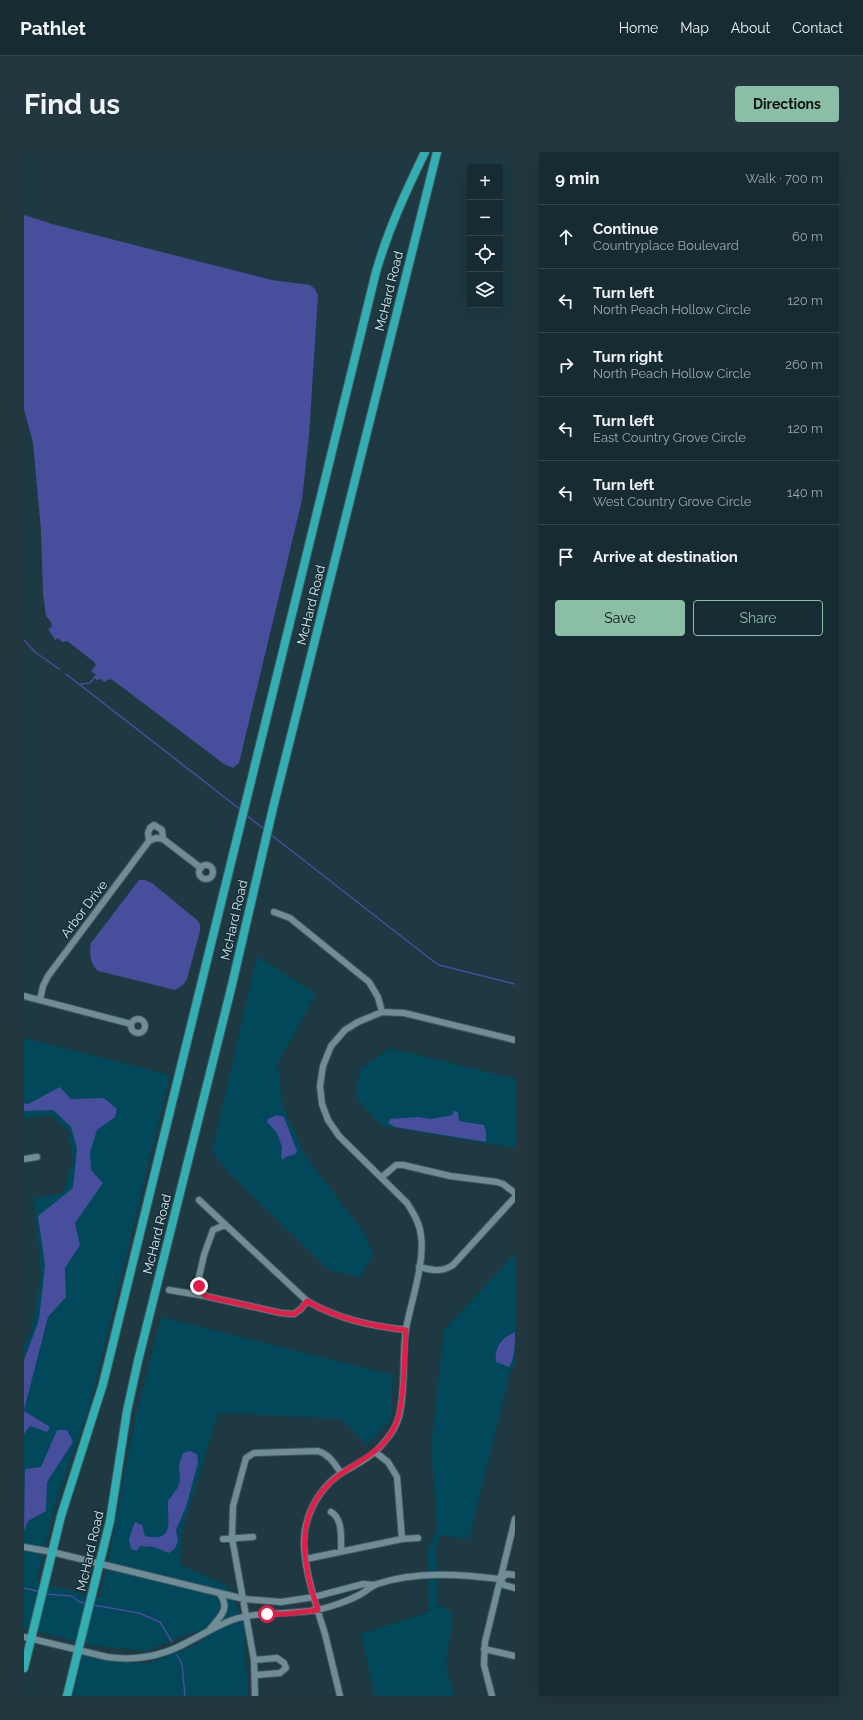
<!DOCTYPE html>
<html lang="en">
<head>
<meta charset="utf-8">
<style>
  body { margin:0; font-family:Raleway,sans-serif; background:#23373e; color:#f1f3f6 }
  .controls { position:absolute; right:12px; top:12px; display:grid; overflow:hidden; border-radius:4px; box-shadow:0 4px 16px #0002 }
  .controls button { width:36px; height:36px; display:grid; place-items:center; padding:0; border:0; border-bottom:1px solid #35474d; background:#162b32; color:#f1f3f6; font:20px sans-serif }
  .stop { position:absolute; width:12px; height:12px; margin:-9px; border:3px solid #e11d48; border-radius:50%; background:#fff }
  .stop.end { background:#e11d48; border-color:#fff; box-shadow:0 1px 4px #0008 }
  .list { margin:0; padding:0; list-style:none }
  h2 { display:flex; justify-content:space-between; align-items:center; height:52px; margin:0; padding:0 16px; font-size:17px }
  h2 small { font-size:13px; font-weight:400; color:#9ea7ac }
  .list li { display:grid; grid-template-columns:26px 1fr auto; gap:12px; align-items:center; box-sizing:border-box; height:64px; padding:0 16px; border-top:1px solid #35474d }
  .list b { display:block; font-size:15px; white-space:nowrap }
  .list p { margin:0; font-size:13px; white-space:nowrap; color:#9ea7ac }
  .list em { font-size:13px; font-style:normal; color:#9ea7ac }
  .actions { display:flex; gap:8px; padding:12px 16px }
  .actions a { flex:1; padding:9px 0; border:1px solid #8abfa5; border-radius:4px; text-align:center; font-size:14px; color:#8abfa5 }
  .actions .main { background:#8abfa5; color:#111 }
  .icon { flex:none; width:22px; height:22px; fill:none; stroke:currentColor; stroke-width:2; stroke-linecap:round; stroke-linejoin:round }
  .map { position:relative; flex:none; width:491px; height:1544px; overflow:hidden; border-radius:4px }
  header { display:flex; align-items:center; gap:24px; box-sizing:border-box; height:56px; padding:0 20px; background:#162b32; border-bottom:1px solid #35474d }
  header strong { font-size:19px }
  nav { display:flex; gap:22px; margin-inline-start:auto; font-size:14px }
  .intro { display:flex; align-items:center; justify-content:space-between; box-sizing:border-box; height:96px; padding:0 24px }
  h1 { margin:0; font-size:28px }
  .button { padding:10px 18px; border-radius:4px; background:#8abfa5; color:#111; font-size:14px; font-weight:700 }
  main { display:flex; gap:24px; padding:0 24px }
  aside { flex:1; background:#162b32; border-radius:4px; box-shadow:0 4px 16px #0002 }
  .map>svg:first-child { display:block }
</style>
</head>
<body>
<header>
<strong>Pathlet</strong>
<nav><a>Home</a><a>Map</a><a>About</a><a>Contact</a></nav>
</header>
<div class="intro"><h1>Find us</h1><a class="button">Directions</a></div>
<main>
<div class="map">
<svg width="491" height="1544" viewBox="0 0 491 1544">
  <rect width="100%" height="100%" fill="#1e3942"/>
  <path fill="#01485a" d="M233,804L292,842L254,911L258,952L280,1002L341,1082L349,1102L336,1126L305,1118L208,1024L188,1000Z
    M0,886L146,923L65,1256L34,1343L12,1430L76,1446L85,1405L111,1267L137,1165L369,1223L367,1267L343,1293L317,1267L194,1261L158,1379L156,1413L204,1434L220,1473L224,1544H48L59,1502L123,1512L175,1491L183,1485L169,1480L121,1499L65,1493L1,1476L0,1479V1193L7,1180L17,1123L10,1046L39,1041L49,1010L45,979L27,963L0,967Z
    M366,896L491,927V996L358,974L332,946L336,917Z
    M491,1102V1212L487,1217L445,1387L416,1383L412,1396L414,1454L429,1460L422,1513L430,1544H351L337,1482L405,1460L404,1396L413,1376L407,1295L420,1178Z"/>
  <path fill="#474e9b" d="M0,63L28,72L248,128L286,133L291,137L294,143L285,284L278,348L215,611L209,616L200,612L90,529L85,527L81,530L76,527L73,528L69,525L72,523L67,519L72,513L69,509L43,489L38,490L34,486L31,488L24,477L28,475L27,470L22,464L19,442L17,378L9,291L0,257Z
    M115,728H121L128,731L173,768L176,772V779L163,827L160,832L151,838L74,819C66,812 65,801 67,791Z
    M36,935L47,947L80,946L93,957L91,965L73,978L66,1000L67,1018L79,1031L51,1071L56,1093L41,1116L42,1145L24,1165L0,1258V1208L15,1168L21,1113L14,1064L49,1036L53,997L47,975L29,958L0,959V951L4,952Z
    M430,959L434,960L435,969L460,973L462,980V990L371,975L364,971L366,967L394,965L407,967L428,963Z
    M253,963L260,965L273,999L271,1002L262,1005L259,1008L257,1005L258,995L253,981L243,970L244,967Z
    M491,1180C491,1192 491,1206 485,1215L472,1210C470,1195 478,1186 491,1180Z
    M0,1259L26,1275L23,1280L6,1274L0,1282Z
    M33,1278H43L49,1290L23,1330L22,1359L4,1369L0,1379L1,1317L17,1315Z
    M166,1299L173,1302L174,1311L162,1355L152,1378L154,1390L151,1396L145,1401L130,1395L116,1394L113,1399L107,1397L105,1387L111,1370L118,1373L121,1384C152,1391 143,1368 144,1349L154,1335L156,1328L155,1313L159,1301Z"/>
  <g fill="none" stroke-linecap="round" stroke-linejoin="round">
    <path stroke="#474e9b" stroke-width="1.5" d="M0,488L11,500L35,517
      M42,522L217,658
      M57,532L66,531L70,526
      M221,662L240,677
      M246,682L409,809L415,813L491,832
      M0,1436L16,1440
      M21,1442L47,1444L56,1450L63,1452
      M69,1453L115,1461L136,1470L148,1490
      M153,1503L158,1512L161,1544"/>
    <defs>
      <path id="minor" d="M125,689L124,681L126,676L130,673L138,678L139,687
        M175 720a7 7 0 1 1 14 0a7 7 0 1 1-14 0Z
        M250,760L266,766L345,830L354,845L358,860
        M0,844L107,872
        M16,848L19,834L24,824L125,689L132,686L139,687L177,716
        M107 874a7 7 0 1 1 14 0a7 7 0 1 1-14 0Z
        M0,1007L13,1005
        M358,1025L372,1013H379L426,1024L473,1030L479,1032L491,1041
        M175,1048L283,1149C314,1167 347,1174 382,1178
        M201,1073L189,1078L180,1103L175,1125V1134L181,1144L257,1161L270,1162L277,1157L283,1149
        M395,1115C409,1118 416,1121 429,1113L491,1045
        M145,1138L181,1144
        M351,1300L364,1310L373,1325L378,1387
        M307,1360C319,1366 317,1387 317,1399
        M199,1387L229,1385
        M0,1395L28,1400L220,1447L257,1450L290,1445L339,1432L351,1433
        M282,1407L378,1387L394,1386
        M476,1427L480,1433L491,1436
        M186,1477C197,1464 207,1456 195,1441
        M0,1485L83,1505C111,1509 138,1504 162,1491C178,1483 192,1474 208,1468C233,1459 265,1463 292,1458C304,1456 324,1449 335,1443C341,1440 346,1435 353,1432C392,1419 435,1422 476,1427L483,1422L491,1423
        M460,1497L491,1504
        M230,1508L253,1506L260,1511L262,1516L256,1521L232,1523
        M231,1544L230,1508L208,1386L209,1354L222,1306L230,1301L294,1299C306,1303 310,1311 317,1321
        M316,1544C311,1523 306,1503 301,1482C292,1453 274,1402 282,1373C287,1352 300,1332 319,1320C335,1311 351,1303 362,1288C368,1281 373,1272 375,1264C382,1236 378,1205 382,1177C387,1149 401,1111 397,1084C396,1072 390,1062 383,1051L315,984L304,968L298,952L296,934L299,914L307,894L321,878L334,870L358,860L380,861L491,888
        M468,1544L460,1513L461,1490L491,1367"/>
      <path id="major" d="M0,1516L37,1364L79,1232L352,120C364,78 382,39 401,0
        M43,1544L86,1369L103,1259L114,1209L207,837L249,656L413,0"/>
    </defs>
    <use href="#minor" stroke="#405860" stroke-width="8"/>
    <use href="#major" stroke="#405860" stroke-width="10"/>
    <use href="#minor" stroke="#708d97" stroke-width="6"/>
    <use href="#major" stroke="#32afb3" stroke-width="8"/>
  </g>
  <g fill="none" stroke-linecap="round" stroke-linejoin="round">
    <path stroke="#e11d48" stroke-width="5" d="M175,1134L181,1144L257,1161L270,1162L277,1157L283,1149C314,1167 347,1174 382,1178C380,1200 381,1255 371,1274C358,1300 341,1305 318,1321C268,1355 277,1409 294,1458L261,1462H243"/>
  </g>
  <g text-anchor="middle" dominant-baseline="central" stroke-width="3" stroke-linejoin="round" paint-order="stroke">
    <g font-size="13" fill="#d7e7ec" stroke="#142f38">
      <text transform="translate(365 139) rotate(-76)">McHard Road</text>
      <text transform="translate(287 453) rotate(-76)">McHard Road</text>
      <text transform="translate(60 757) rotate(-53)">Arbor Drive</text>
      <text transform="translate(210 768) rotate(-77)">McHard Road</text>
      <text transform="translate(133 1082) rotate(-76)">McHard Road</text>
      <text transform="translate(66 1399) rotate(-77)">McHard Road</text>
    </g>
  </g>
</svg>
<div class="controls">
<button>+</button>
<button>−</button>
<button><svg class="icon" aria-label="locate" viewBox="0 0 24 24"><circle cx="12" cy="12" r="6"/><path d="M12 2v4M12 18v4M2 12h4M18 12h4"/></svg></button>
<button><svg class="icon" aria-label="layers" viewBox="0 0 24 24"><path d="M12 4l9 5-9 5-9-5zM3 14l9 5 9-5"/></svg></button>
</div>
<div class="stop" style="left:243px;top:1462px"></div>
<div class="stop end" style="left:175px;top:1134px"></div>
</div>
<aside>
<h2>9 min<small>Walk · 700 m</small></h2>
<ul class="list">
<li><svg class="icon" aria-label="ahead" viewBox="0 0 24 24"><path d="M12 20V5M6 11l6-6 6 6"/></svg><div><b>Continue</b><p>Countryplace Boulevard</p></div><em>60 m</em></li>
<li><svg class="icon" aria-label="left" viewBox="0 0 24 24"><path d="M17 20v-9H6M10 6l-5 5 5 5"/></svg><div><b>Turn left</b><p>North Peach Hollow Circle</p></div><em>120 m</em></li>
<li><svg class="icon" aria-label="right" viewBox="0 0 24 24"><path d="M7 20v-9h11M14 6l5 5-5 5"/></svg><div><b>Turn right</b><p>North Peach Hollow Circle</p></div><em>260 m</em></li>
<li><svg class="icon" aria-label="left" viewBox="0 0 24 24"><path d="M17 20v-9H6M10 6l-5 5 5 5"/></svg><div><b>Turn left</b><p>East Country Grove Circle</p></div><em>120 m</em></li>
<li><svg class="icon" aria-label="left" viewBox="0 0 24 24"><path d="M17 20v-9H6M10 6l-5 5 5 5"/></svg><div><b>Turn left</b><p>West Country Grove Circle</p></div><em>140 m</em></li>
<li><svg class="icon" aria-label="arrive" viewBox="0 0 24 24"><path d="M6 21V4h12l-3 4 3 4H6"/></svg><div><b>Arrive at destination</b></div></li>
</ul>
<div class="actions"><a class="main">Save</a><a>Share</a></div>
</aside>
</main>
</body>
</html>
